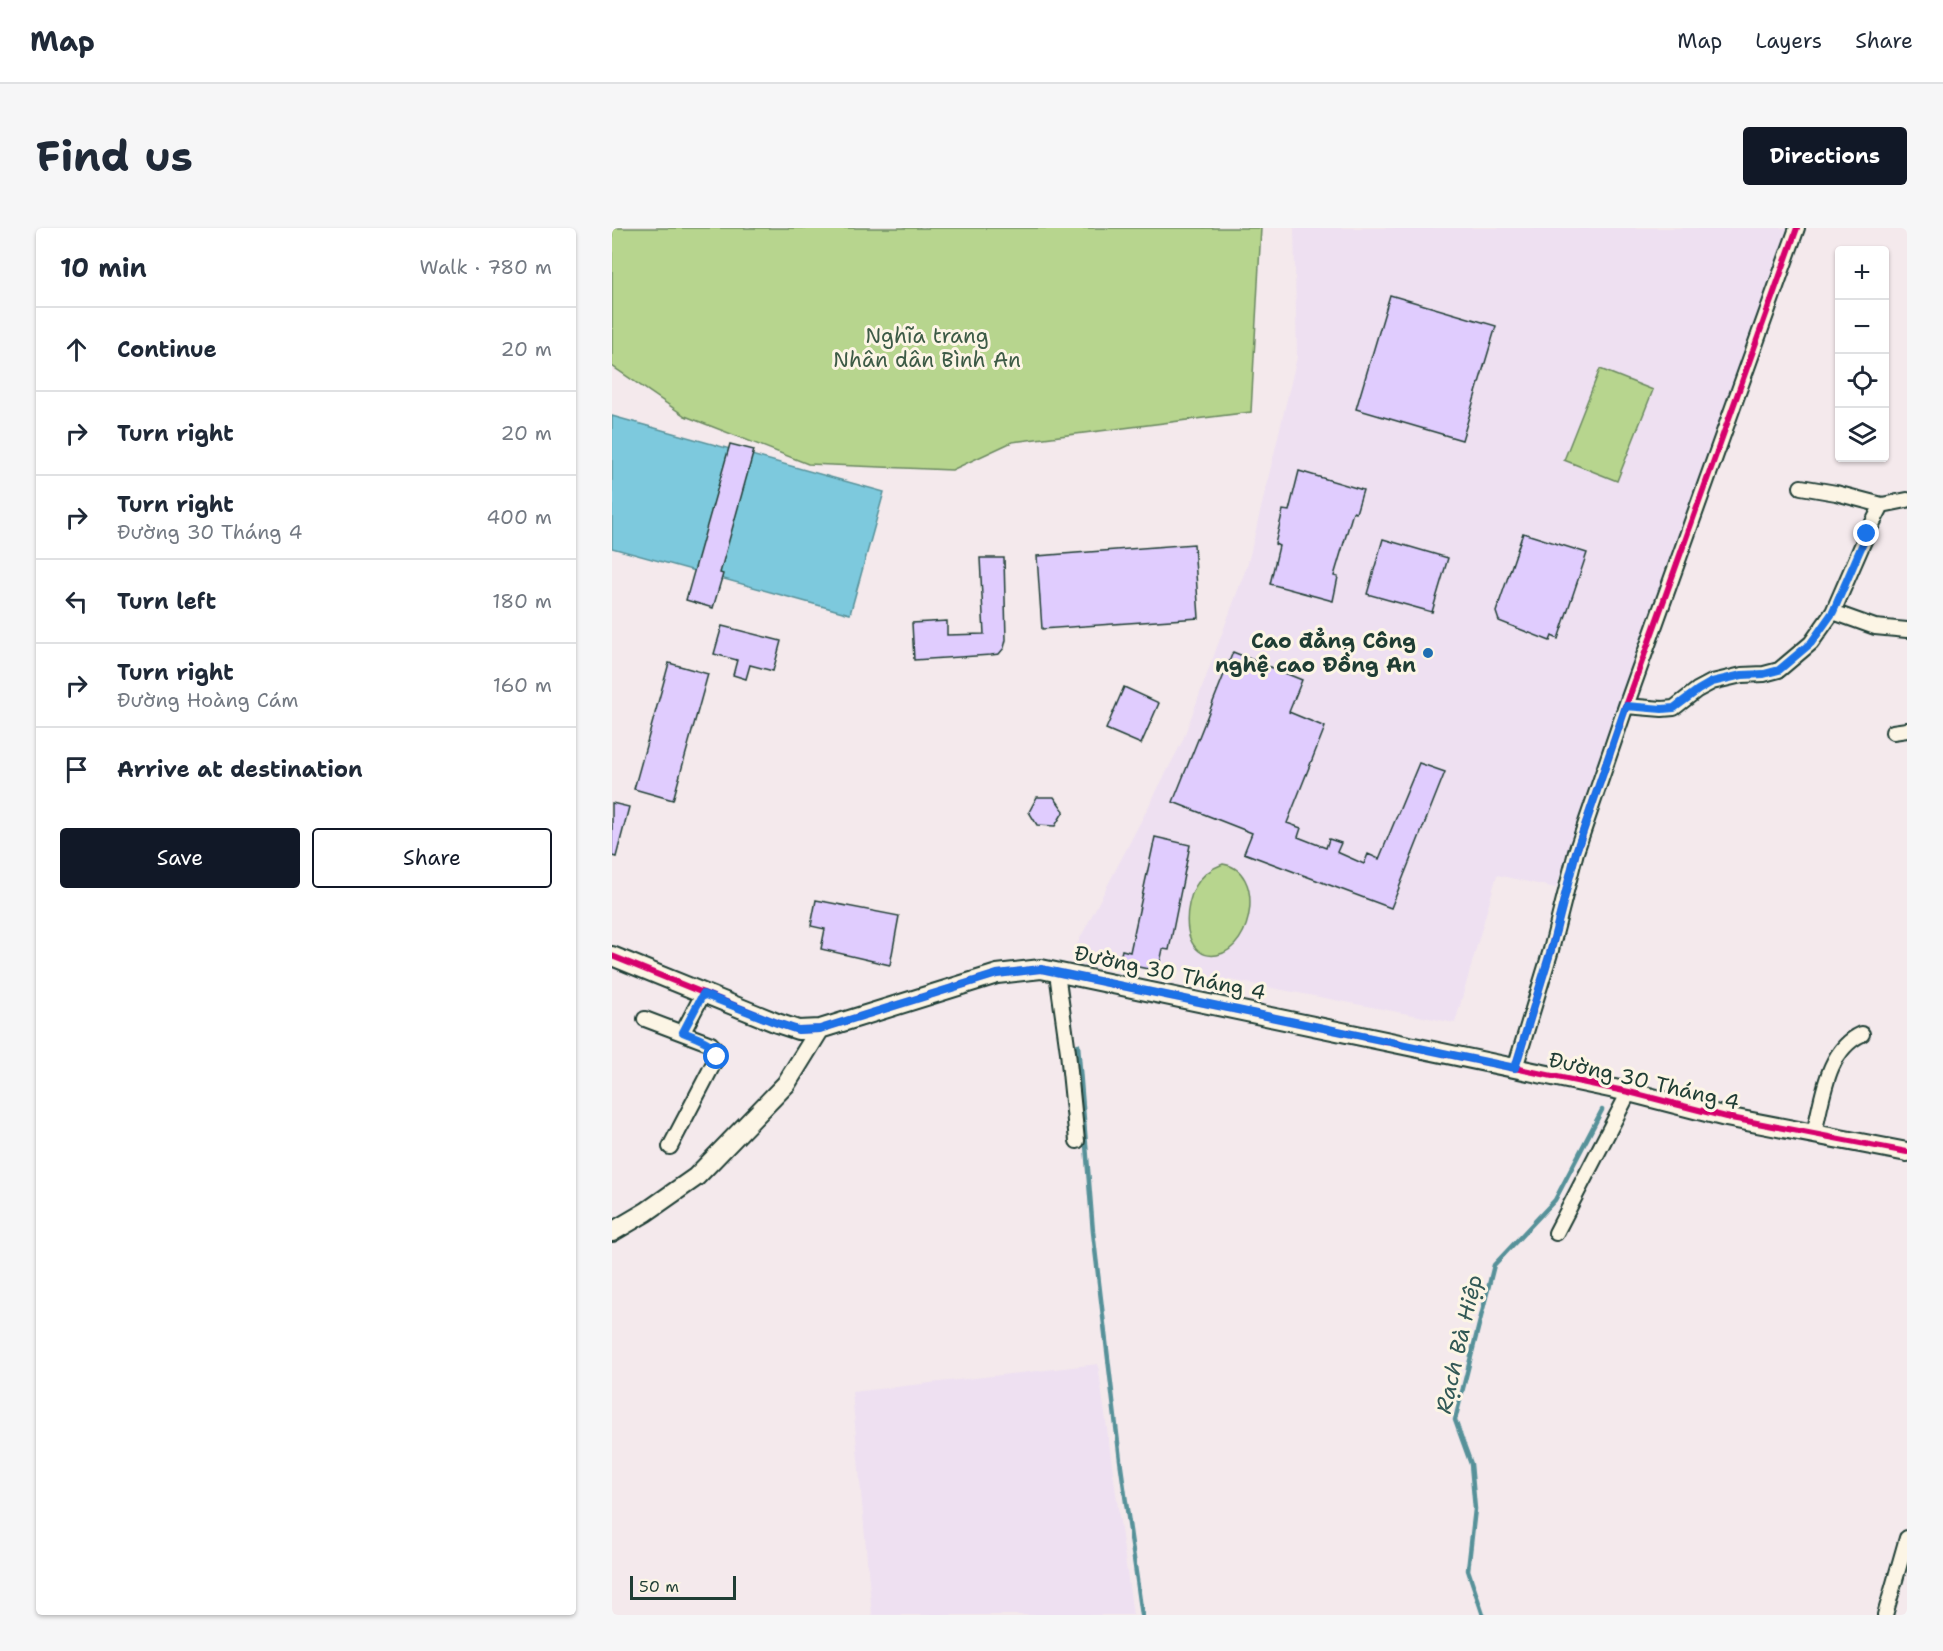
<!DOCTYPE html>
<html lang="en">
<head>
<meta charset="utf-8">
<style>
  body { margin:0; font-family:"Shantell Sans",sans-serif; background:#f6f6f7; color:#1f2937 }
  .controls { position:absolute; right:18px; top:18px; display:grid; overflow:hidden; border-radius:6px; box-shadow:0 2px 4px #0004 }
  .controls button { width:54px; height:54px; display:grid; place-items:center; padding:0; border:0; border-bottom:2px solid #e0e1e3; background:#fff; color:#1f2937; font:30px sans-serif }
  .scale { position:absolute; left:18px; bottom:15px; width:106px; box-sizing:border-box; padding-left:6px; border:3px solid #1f3d34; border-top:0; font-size:16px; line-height:21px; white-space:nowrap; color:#1f3d34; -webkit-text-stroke:4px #fcf5e5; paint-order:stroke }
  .stop { position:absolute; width:18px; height:18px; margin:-14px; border:4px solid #1a73e8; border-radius:50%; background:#fff }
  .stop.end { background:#1a73e8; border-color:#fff; box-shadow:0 2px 6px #0008 }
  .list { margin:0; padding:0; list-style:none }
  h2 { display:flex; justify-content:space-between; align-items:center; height:78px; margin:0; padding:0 24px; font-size:26px }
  h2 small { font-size:20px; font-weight:400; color:#747a83 }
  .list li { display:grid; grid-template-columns:39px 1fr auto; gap:18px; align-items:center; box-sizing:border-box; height:84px; padding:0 24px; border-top:2px solid #e0e1e3 }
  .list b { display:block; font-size:22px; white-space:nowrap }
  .list p { margin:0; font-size:20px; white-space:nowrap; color:#747a83 }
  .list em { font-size:20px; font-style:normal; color:#747a83 }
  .actions { display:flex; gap:12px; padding:18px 24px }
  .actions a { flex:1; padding:14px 0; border:2px solid #111827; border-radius:6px; text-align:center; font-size:21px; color:#111827 }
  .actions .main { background:#111827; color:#fff }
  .icon { flex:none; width:33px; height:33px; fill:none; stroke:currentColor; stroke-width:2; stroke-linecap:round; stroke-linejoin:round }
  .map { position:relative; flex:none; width:1295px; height:1387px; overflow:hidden; border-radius:6px }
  header { display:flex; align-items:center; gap:36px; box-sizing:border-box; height:84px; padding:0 30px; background:#fff; border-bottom:2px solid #e0e1e3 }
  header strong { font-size:28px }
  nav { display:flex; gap:33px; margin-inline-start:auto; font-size:21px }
  .intro { display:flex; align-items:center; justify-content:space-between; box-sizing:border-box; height:144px; padding:0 36px }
  h1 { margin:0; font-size:42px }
  .button { padding:15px 27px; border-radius:6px; background:#111827; color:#fff; font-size:21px; font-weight:700 }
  main { display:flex; gap:36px; padding:0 36px }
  aside { flex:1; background:#fff; border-radius:6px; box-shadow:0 2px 4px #0004 }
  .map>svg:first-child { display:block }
</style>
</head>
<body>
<header>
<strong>Map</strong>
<nav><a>Map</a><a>Layers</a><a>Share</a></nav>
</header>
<div class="intro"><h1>Find us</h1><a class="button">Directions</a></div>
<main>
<aside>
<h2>10 min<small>Walk · 780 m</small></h2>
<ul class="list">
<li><svg class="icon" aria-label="ahead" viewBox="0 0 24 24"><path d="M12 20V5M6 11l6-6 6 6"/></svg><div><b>Continue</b></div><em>20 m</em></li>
<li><svg class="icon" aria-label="right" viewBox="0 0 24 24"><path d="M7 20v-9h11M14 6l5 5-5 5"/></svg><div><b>Turn right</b></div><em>20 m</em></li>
<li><svg class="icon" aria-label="right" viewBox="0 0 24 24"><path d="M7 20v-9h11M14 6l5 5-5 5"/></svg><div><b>Turn right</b><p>Đường 30 Tháng 4</p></div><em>400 m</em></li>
<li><svg class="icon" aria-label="left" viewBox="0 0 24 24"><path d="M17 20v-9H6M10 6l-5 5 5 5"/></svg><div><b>Turn left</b></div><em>180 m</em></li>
<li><svg class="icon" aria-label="right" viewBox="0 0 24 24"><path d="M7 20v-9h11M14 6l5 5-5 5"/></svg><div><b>Turn right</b><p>Đường Hoàng Cám</p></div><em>160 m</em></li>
<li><svg class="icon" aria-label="arrive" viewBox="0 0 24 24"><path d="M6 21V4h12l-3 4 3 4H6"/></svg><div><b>Arrive at destination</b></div></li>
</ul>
<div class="actions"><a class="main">Save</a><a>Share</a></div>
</aside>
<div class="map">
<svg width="1295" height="1387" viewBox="0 0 1295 1387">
  <rect width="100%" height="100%" fill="#f4e9ec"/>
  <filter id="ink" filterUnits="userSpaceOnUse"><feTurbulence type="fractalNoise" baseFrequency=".0167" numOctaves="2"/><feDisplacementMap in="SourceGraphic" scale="12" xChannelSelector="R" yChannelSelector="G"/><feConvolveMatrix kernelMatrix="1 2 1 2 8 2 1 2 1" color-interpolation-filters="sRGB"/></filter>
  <g filter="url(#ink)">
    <path fill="#eee0f1" d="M682,0H1186L944,660L885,647L843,795L462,722L570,514L636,335L685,129Z
      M486,1136L521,1387H260L240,1164Z"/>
    <path fill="#b7d58e" stroke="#6b8961" stroke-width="1.5" d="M0,0H649L639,184L400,214L340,242L196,236L73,188L0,138Z
      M988,141L1041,162L1005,253L952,232Z
      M611,636C653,642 642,720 605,727C599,728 592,727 587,723C570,709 574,677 583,659C589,648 600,640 611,636Z"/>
    <path fill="#7dc9dd" stroke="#579199" stroke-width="1.5" d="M0,188L272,264L238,386L0,320Z"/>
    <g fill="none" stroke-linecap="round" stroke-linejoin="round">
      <path stroke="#579199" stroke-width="4.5" d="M466,817L481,1004L508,1232L530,1387
        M871,1387L856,1342L863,1281L859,1236L843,1192L882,1037L943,972L990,882"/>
    </g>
    <path fill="#e0ccfe" stroke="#1f3d34" stroke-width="1.5" d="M778,67L884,98L850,212L744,181Z
      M118,216L142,222L108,345L111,346L101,380L74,372Z
      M687,243L751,262L744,285L741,284L722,348L726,349L721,373L658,356L667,318L663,316L671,282L677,283Z
      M911,305L975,325L946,411L940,408L938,413L887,393L884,384Z
      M771,311L836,330L820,384L755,366Z
      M582,316L587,390L430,401L425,328Z
      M368,330H392L394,412L392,420L387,426L379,427L302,432L300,395L335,393V407L372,406Z
      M110,398L169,413L161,443L138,437L134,451L121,447L125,432L102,426Z
      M621,424L690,452L677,484L713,499L675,595L689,600L686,609L714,620L717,611L729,615L725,624L752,636L756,626L767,631L807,535L833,544L779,680L632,625L640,605L561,574Z
      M57,435L96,446L61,572L22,561Z
      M512,459L547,475L529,516L494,501Z
      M425,569H442L452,583L443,598L425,597L417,584Z
      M0,575L17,579L4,629L0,628Z
      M543,609L578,617L557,722L551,721L546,743L507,735L510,722L518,724Z
      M204,672L287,688L278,737L209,721L213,701L199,698Z"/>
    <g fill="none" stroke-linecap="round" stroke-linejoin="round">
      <defs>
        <path id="street" d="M1189,259L1224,265L1270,277
          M1221,384L1263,399L1295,402
          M1014,478L1050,481L1062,480L1085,462L1100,454L1130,447L1152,446L1167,442L1199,415L1221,384L1255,306L1270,277L1295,272
          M1281,504L1295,502
          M445,745L456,824L465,913
          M33,791L99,816L104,821L105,829L58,919
          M71,804L91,766
          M903,840L939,722L964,624L1014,478L1185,0
          M1202,905C1211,871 1214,822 1250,806
          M944,1005L1017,864
          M1273,1387L1295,1310"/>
        <path id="secondary" d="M0,728L165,795L186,802L208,801L385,746L429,741L1017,864L1114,889L1295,924
          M0,1004L34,984L84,949L174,856L208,801"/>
      </defs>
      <use href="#street" stroke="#1f3d34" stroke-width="18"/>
      <use href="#secondary" stroke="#1f3d34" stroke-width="22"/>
      <use href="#street" stroke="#fcf5e5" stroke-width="14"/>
      <use href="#secondary" stroke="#fcf5e5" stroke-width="18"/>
      <defs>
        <path id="cycleway" d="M0,728L165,795L186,802L208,801L385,746L429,741L1017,864L1114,889L1295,924
          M903,840L939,722L964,624L1014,478L1185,0"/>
      </defs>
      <use href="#cycleway" stroke="#fcf5e5" stroke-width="10"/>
      <use href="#cycleway" stroke="#d6006c" stroke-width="6"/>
    </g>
  </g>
  <g fill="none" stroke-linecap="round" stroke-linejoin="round" filter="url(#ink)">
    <path stroke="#1a73e8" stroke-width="8" d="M105,829C102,813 84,810 71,804L91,766L165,795L186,802L208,801L385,746L429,741L903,840L939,722L964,624L1014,478L1050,481L1062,480L1086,462L1100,454L1130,447L1152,446L1167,442L1199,415L1221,384L1255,306"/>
  </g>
  <circle fill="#1f6fb2" stroke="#fcf5e5" stroke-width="2" cx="816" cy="425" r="6"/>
  <g text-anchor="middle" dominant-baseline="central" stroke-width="6" stroke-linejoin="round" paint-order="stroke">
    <g font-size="21" fill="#3d5b46" stroke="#fcf5e5">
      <text x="315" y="108">Nghĩa trang<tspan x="315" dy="24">Nhân dân Bình An</tspan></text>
    </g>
    <g font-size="21" font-weight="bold" fill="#1f3d34" stroke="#fcf5e5" text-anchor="end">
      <text x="804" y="413">Cao đẳng Công<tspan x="804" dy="24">nghệ cao Đồng An</tspan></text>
    </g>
    <g font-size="21" fill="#1f3d34" stroke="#fcf5e5">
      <text transform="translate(558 745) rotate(12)">Đường 30 Tháng 4</text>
      <text transform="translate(1032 853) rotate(13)">Đường 30 Tháng 4</text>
    </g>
    <g font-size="22" font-style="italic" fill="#325956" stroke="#fcf5e5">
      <text transform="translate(847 1116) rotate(-77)">Rạch Bà Hiệp</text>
    </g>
  </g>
</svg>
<div class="controls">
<button>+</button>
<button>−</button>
<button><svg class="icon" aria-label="locate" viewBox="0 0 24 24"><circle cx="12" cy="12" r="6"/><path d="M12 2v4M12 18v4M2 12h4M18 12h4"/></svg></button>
<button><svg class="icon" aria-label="layers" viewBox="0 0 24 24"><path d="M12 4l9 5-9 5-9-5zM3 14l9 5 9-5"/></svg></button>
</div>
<div class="scale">50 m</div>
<div class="stop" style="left:105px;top:829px"></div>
<div class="stop end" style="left:1255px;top:306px"></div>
</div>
</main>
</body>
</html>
